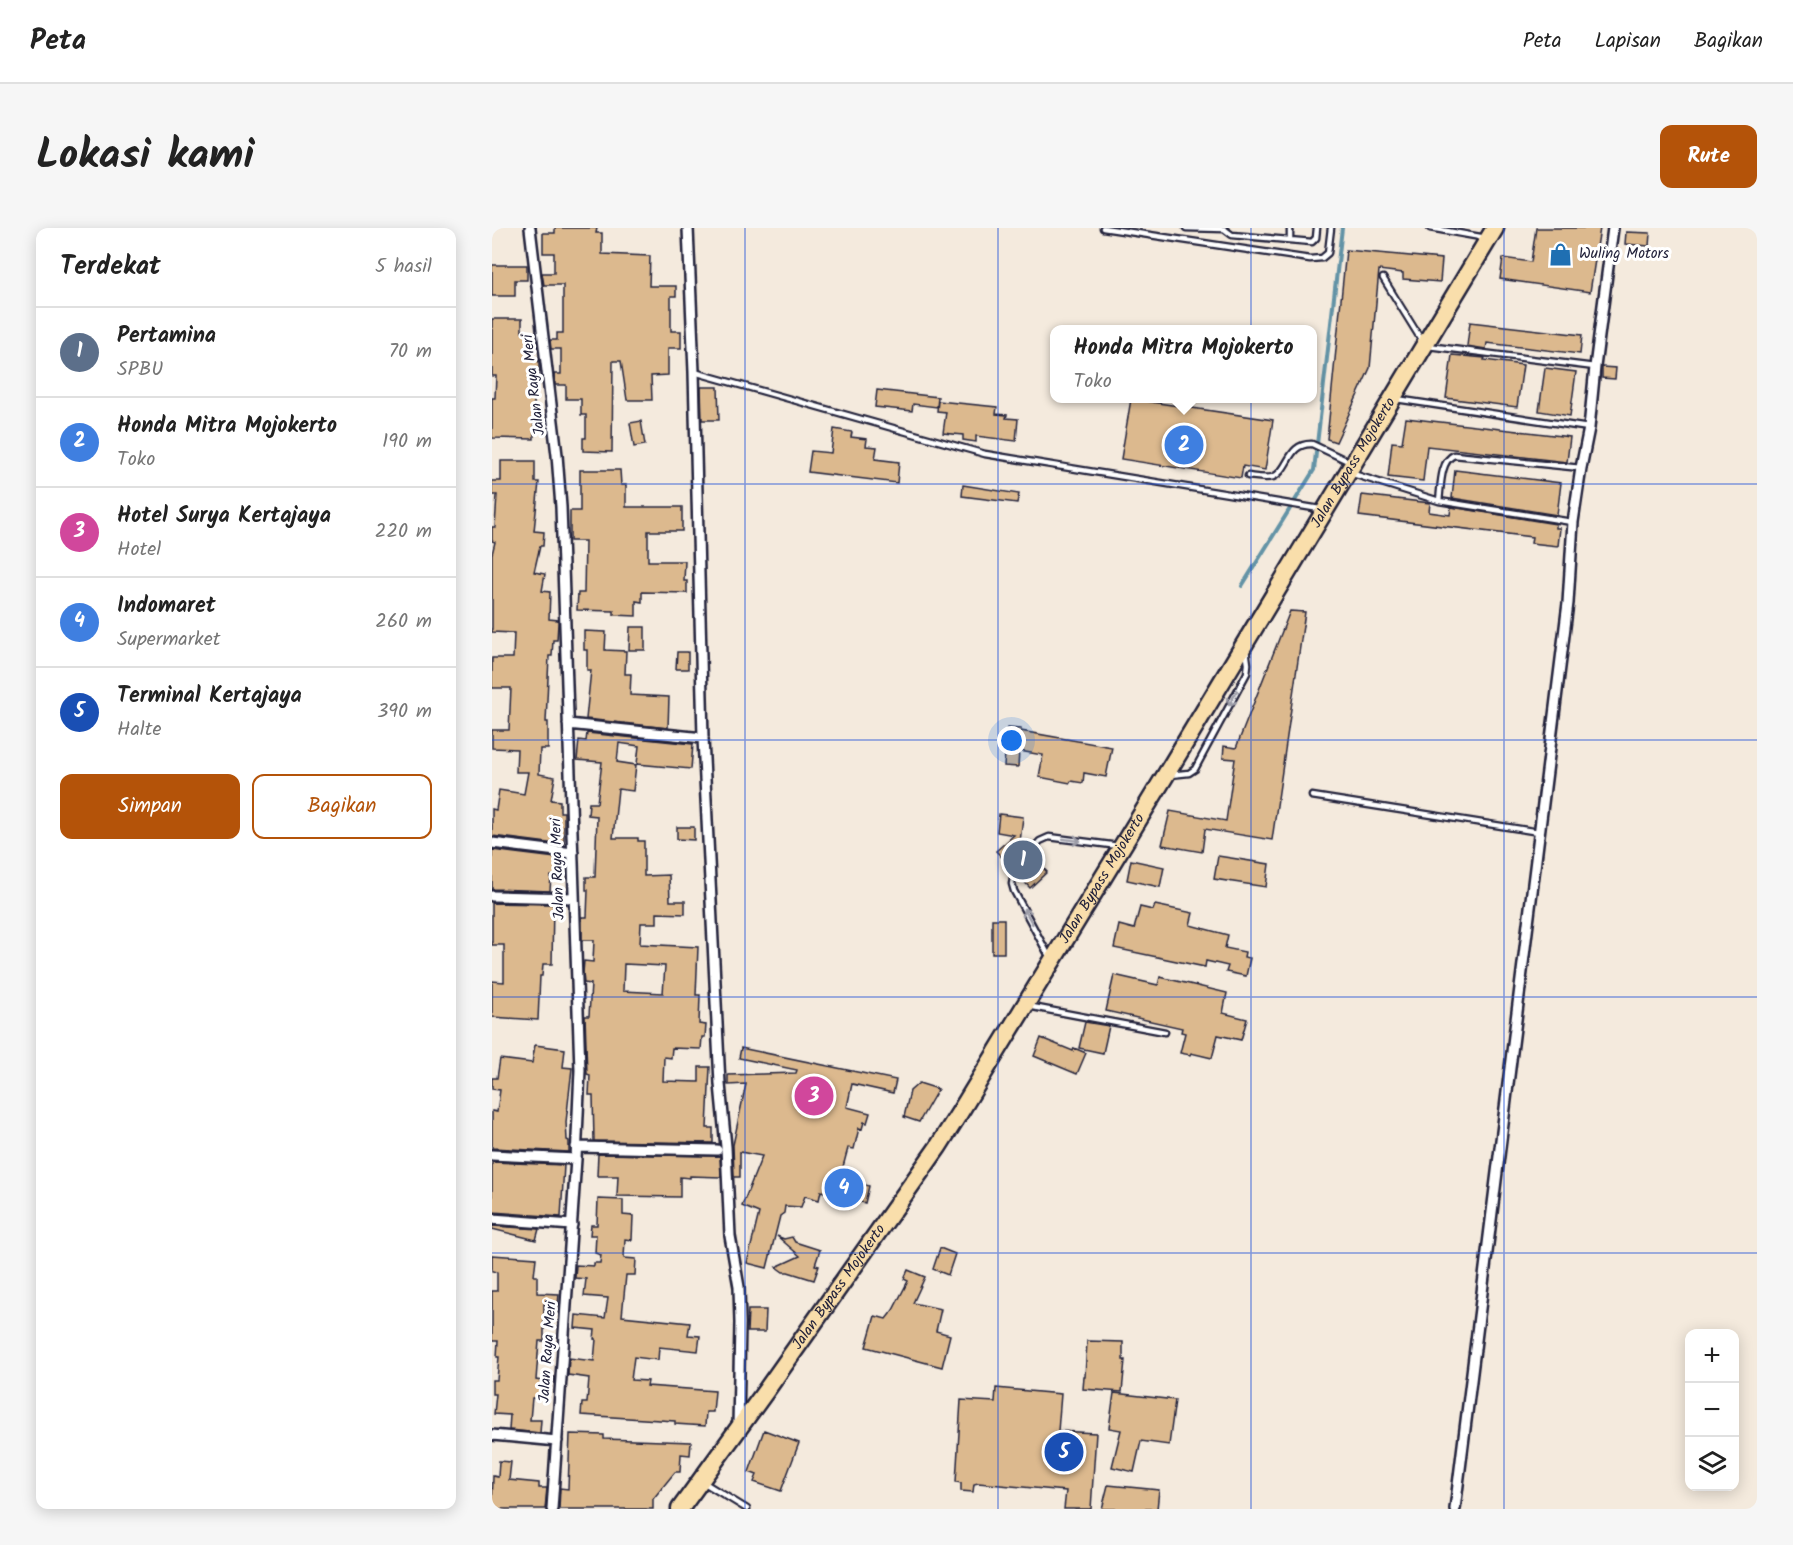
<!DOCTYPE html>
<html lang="id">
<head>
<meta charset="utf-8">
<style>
  body { margin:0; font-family:Kalam,sans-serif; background:#f6f6f6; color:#222 }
  .controls { position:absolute; right:18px; bottom:18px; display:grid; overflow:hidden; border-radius:12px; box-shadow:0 3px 15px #0003 }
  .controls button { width:54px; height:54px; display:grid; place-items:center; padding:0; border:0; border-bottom:2px solid #e0e0e0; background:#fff; color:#222; font:30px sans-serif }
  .you { position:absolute; left:520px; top:513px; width:21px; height:21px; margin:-15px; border:4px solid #fff; border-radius:50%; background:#1a73e8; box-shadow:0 0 0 9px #1a73e833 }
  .badge { display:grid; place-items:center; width:39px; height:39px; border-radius:50%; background:#b45309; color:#fff; font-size:20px; font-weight:700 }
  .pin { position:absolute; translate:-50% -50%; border:3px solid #fff; box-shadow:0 2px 6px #0006 }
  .popup { position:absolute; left:558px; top:97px; width:267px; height:78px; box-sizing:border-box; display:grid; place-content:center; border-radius:12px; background:#fff; filter:drop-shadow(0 2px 4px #0005); font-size:20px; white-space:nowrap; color:#767676 }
  .popup b { font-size:22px; color:#222 }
  .popup::after { content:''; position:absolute; left:50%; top:100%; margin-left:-12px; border:12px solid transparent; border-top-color:#fff }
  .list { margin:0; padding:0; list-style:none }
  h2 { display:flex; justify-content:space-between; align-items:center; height:78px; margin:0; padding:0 24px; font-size:26px }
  h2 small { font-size:20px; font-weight:400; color:#767676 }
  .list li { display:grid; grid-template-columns:39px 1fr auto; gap:18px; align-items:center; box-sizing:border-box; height:90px; padding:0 24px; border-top:2px solid #e0e0e0 }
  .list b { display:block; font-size:22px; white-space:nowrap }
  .list p { margin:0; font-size:20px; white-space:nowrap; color:#767676 }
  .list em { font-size:20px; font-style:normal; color:#767676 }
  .actions { display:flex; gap:12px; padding:18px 24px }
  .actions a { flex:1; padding:14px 0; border:2px solid #b45309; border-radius:12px; text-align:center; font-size:21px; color:#b45309 }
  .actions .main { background:#b45309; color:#fff }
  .icon { flex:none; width:33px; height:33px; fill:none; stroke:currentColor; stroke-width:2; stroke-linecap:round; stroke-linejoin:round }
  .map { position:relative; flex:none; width:1265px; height:1281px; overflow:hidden; border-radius:12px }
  header { display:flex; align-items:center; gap:36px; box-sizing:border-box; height:84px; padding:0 30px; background:#fff; border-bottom:2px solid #e0e0e0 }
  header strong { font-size:28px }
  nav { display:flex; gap:33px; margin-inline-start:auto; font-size:21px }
  .intro { display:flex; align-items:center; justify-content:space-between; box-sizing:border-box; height:144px; padding:0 36px }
  h1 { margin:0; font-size:42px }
  .button { padding:15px 27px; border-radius:12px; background:#b45309; color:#fff; font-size:21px; font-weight:700 }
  main { display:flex; gap:36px; padding:0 36px }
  aside { flex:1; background:#fff; border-radius:12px; box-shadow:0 3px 15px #0003 }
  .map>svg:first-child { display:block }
</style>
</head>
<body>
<header>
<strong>Peta</strong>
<nav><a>Peta</a><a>Lapisan</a><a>Bagikan</a></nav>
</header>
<div class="intro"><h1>Lokasi kami</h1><a class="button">Rute</a></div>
<main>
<aside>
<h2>Terdekat<small>5 hasil</small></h2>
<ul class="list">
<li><span class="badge" style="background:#5c6f8a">1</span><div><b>Pertamina</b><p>SPBU</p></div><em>70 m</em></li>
<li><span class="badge" style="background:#3f7fe0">2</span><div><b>Honda Mitra Mojokerto</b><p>Toko</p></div><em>190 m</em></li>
<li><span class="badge" style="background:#d1479c">3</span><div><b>Hotel Surya Kertajaya</b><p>Hotel</p></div><em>220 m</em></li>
<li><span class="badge" style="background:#3f7fe0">4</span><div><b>Indomaret</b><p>Supermarket</p></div><em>260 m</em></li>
<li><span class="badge" style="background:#1a4fb4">5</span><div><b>Terminal Kertajaya</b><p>Halte</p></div><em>390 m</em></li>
</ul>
<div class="actions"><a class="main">Simpan</a><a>Bagikan</a></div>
</aside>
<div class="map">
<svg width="1265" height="1281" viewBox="0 0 1265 1281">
  <rect width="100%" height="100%" fill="#f4eadd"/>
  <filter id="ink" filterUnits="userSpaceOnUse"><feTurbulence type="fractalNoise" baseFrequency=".0167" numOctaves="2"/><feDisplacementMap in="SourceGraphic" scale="12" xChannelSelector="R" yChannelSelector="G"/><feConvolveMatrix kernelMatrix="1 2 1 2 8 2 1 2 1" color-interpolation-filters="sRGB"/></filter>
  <g filter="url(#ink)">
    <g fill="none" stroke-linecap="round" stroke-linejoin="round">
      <path stroke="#6393a6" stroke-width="4" d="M750,358L822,242L850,0"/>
    </g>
    <path fill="#dcb98e" stroke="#22223b" stroke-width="1.5" fill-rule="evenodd" d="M63,0H105L104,5H110V26L158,28L157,58H184V68H179V103H189V120H176V147L159,148L160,172H135L129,133H121L120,224L91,223V210H94V187H89V171H74V157H63L62,146H69V121H59L58,112H65V105H71V57H52L50,45H62V25H51V5H63Z
      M1044,0H1108L1098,64L1008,51L1011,30L1039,34Z
      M1134,4L1158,5L1157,18L1133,16Z
      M854,22L950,31L948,54L911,51V45L887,42L878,140L844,214L835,211Z
      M0,37H35V52H23V68H0Z
      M0,91H30V104H37V132H47V148H37V171H42V211L0,210V170H3L4,148H0Z
      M978,94L1090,107L1088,126L995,115L994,121L975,118Z
      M960,127L993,130L992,132L1031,137L1025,179L954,170Z
      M1110,139L1124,140L1123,151L1110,150Z
      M1053,140L1084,144L1078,188L1047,183Z
      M209,159H226L227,192H210Z
      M385,162L446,169L445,179L421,176L420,183L383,179Z
      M639,171L781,192L773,242L751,238L749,250L629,231Z
      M446,173L505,179L504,186L515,187L514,190L526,191L524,213L484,208V214L471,212V207L451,205L454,184L445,183Z
      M914,190L1078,209L1075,234L935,218L931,253L896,249L900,214L910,215Z
      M149,193L153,217L142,219L138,195Z
      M342,201L360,204L359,209L375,211L374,218L385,219L383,231L407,234L405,255L316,244L319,223L339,225Z
      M9,233H43V254H47L42,303L52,304L51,318H48L42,344L53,346L50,363L58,364L57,391L66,392V395L65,412H61L60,428H57L54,494H56V521H48L47,546L63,549L59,572L68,573V584H72V617L0,608V581L4,582L7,562L32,566L36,544H24L25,521L0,520V502H17L19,460H0V430H21L22,405L0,404V326L3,314L0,313V299H3L5,267H0V253H9Z
      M88,242H128L129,257H134V279H190V303H156V333H193L192,353H195V365L150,364V374L144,373V388L122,387V383L85,382L86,365H92L93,313H78V283H88Z
      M963,242L1069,255L1065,287L960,270Z
      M471,257L527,266L525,275L470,268Z
      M870,267L938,275L937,284L958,287L959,279L1064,296V300H1068L1066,318L1039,315L1040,309L867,288Z
      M798,383L813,384L780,612L713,601L710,624L670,617L678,583L734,593L743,531L731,530L732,518L744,520Z
      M138,399H153V422H137Z
      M92,403L114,404L113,422L134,423L133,446H139L138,467L177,469L176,500L94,491L99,442H95V422H92Z
      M185,424H196V441H184Z
      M515,500L529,501V503L620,519L614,549L592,545L591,555L579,553L578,555L547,549L551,527L527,523L526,539L512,538Z
      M95,505L201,516L199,541L145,536L147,518L127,515L125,534L144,537L141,563L126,561L121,610H146V613H152V648L177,647L178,673H193V686L165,685V695H149L148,716L206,719L204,767H208L207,796L214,797L213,809H210L209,821L180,820L179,830L172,829L171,853L207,854V839H218L215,900H221V915L102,913L101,867H97L98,847L95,846L93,788H97L99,756L92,755L91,745L92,733L101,734L102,712H90V689H95L96,662H94V649H103L105,588L96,587L97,575H105L110,534L85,532L87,512L94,513ZM132,736L173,738L171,765L131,763Z
      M507,586L531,589L528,614L534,621L533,627L537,629L540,628L555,644L538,660L526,647L525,640L519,639L504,623L522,607L505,604Z
      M185,599H202V612L185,611Z
      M0,622L72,631L69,649L59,648L58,663L0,661Z
      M726,628L777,636L774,659L722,651Z
      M639,632L672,639L668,659L635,652Z
      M0,675L61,676L60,736H51L50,748H48L46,792L0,789V753L12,754V717H0Z
      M663,677L701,685L698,697L736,707L733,720L753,724L752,729L758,730L754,748L734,744L736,738L714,733L713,739L622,720L627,697L642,701L648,679L661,682Z
      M500,691H512V725H500Z
      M622,747L666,757L668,749L735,765L731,785L755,791L749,812L726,807L720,830L699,825L698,827L688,825L693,805L689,804L690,800L614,783Z
      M593,794L617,798L611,825L587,820Z
      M549,810L581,823L582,820L594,825L585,846L542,828Z
      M43,817L73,821L71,839L80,840L74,894L75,912L77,913V924L0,920V883L5,884L8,862L0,861V850H5L8,831L40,835Z
      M249,820L404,852L401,865L360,856L355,879L378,885L375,895L372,894L370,901L367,900L362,921L356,920L348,950L377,958L373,975L329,963L327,972L313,968L309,979L293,978L292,985L288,988L275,1040L255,1035L267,985L250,978L270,928L248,924V949H242L241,917L254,856L236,857V847L304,845L305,842L247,830Z
      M427,855L446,861L427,894L412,889L418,863Z
      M106,926L228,928L229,949L198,948V950L188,949V969L125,968L126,948H105Z
      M0,934L72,937L69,989L0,984Z
      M106,971L131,972V987L141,988L140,1012L133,1011L132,1030L144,1031L143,1047H134L130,1088L198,1095L196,1107L208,1108L206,1123L167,1119L166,1132L142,1129L139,1152L156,1153L155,1158L223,1163L221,1184H214L213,1198L183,1196V1193L89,1187L90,1175H95L97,1150L76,1147L77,1130L102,1133L104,1111H102L103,1102L83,1100L84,1087L113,1090L116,1070L92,1068L94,1051L83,1050L84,1037L102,1038V1035H108L109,1027L103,1025L104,1007H98L99,997H105Z
      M0,998L47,1001L44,1012L0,1001Z
      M285,1008L292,1011L300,1009L303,1014L328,1022L323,1037L327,1038L322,1052L296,1044H291L284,1039L308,1028Z
      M448,1020L463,1026L456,1047L441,1041Z
      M0,1027L44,1030L42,1048H45V1065L67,1066L66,1077L52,1076V1113H47L44,1152L50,1153L49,1170H40L38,1192H49L48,1205L17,1202L18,1187L2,1186L4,1166H0V1152H5L7,1129H5L6,1113H0V1063H5V1044L0,1043Z
      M416,1042L433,1049L421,1075L449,1081L444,1103L458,1107L450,1139L374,1119L383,1088L394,1091L401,1082L416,1053L412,1051Z
      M256,1082H274L273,1104H255Z
      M595,1113L631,1114V1132H633L630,1164L591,1161L592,1149H593Z
      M504,1160L569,1166L566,1203L604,1205L599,1281H572L574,1263L486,1255L482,1256L481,1264L469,1263V1255L464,1254L469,1172L503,1174Z
      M622,1165L683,1172L677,1217L649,1213L642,1244L620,1239L629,1202L617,1200Z
      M272,1202L307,1215L289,1263L262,1254L265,1247L257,1244Z
      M78,1206L112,1207V1211L199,1214L198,1227L189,1226L188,1244H183L161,1271V1281H67L68,1260L76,1261Z
      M7,1233L19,1234L17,1252L47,1255V1260H55L53,1281H0L1,1248L6,1249Z
      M616,1257L667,1262L665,1281H610Z"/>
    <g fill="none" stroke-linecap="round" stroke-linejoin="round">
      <defs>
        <path id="service" d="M611,0L818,31L830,30L836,25L839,0
          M694,0L732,1L740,7L820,14L824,10L825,0
          M938,0L994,10
          M798,12V0
          M891,50L930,113
          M936,118L1103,139
          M202,144L493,226L828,281
          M904,171L1097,200
          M861,246L947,273L1080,294
          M756,248C764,249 773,251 781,249C798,242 795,215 820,216L858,234
          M947,273C949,259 948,233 962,227L1089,240
          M678,547L697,545L703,541L755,445L756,436L754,421
          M820,568L1047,604
          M537,625L548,613L557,609L627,618
          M522,643L520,656L522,663L558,730
          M535,778L673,804
          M211,1254L255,1281"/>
        <path id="minor" d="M38,0L65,227L69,279L88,842L84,931L60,1281
          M196,0L202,144L211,510L228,856L234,919L238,1008L247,1059L248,1095L246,1199
          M76,496L211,510
          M0,615L81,625
          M0,668L82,670
          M84,919L225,922
          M0,927L84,931
          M0,991L80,997
          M0,1207L65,1213
          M963,1281L1076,375L1081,294L1089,240L1097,200L1103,139L1121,0"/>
        <g id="trunk">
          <path id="s1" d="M188,1281L273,1164L446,919L468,884L673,548L1003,0"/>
        </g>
      </defs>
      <use href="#service" stroke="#22223b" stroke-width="9"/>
      <use href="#minor" stroke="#22223b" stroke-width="14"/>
      <use href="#trunk" stroke="#22223b" stroke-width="21"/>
      <use href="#service" stroke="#fff" stroke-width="4.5"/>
      <use href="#minor" stroke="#fff" stroke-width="9"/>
      <use href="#trunk" stroke="#f9deab" stroke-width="16"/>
    </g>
    <defs><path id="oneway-shaft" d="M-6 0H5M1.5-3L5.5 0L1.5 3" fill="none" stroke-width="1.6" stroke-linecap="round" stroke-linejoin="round" transform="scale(1.5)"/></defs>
    <g stroke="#9c9ca7">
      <use href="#oneway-shaft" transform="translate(741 470) rotate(118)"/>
      <use href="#oneway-shaft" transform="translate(580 612) rotate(7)"/>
      <use href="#oneway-shaft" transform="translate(536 688) rotate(-119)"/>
    </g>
  </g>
  <path fill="none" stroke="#1d4ed8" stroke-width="1.5" stroke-opacity="0.55" d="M253,0V1281M506,0V1281M759,0V1281M1012,0V1281M0,256H1265M0,512H1265M0,769H1265M0,1025H1265"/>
  <defs>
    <symbol id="shop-bare" viewBox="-9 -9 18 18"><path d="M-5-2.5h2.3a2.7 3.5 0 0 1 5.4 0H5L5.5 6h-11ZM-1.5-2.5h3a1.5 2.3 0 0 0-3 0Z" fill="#1f6fb2" stroke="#fff" stroke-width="2.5" paint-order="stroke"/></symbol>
  </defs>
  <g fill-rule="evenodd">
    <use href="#shop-bare" x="1052" y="10" width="33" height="33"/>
  </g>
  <g text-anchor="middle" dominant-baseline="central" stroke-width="6" stroke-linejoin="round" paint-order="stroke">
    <g font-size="15" fill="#22223b" stroke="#fff" text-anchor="start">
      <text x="1087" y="26">Wuling Motors</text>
    </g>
    <g font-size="15" fill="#22223b" stroke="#fff">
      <text transform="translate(42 157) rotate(-97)">Jalan Raya Meri</text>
      <text stroke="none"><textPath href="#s1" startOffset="1245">Jalan Bypass Mojokerto</textPath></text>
      <text transform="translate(66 641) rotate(-92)">Jalan Raya Meri</text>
      <text stroke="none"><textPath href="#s1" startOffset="759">Jalan Bypass Mojokerto</textPath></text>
      <text stroke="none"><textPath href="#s1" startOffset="273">Jalan Bypass Mojokerto</textPath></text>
      <text transform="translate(56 1124) rotate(-86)">Jalan Raya Meri</text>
    </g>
  </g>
</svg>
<div class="controls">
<button>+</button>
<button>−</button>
<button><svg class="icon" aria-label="layers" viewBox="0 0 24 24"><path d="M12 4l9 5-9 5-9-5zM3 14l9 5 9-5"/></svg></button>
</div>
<div class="you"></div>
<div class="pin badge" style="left:531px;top:632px;background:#5c6f8a">1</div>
<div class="pin badge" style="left:692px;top:217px;background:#3f7fe0">2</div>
<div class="popup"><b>Honda Mitra Mojokerto</b>Toko</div>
<div class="pin badge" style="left:322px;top:868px;background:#d1479c">3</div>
<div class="pin badge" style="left:352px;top:960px;background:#3f7fe0">4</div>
<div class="pin badge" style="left:572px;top:1224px;background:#1a4fb4">5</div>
</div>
</main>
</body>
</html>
